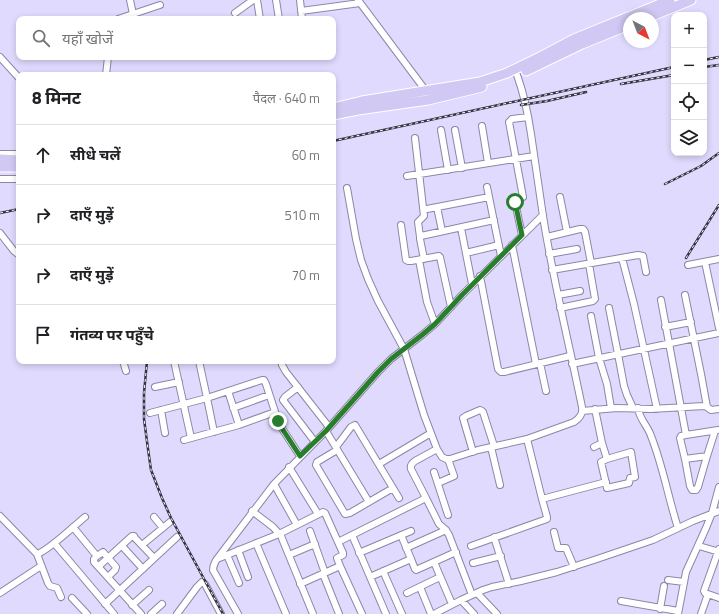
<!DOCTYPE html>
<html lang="hi">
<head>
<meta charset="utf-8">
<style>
  body { margin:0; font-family:"Titillium Web","Noto Sans Devanagari",sans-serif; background:#f6f6f6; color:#202124 }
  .controls { position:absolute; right:12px; top:12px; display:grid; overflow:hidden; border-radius:8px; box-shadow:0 2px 6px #0003 }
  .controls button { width:36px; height:36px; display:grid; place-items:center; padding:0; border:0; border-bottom:1px solid #e0e0e0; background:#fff; color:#202124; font:20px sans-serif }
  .compass { position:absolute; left:623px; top:12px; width:36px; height:36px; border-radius:50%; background:#fff; box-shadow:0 2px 6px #0003; rotate:138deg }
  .stop { position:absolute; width:12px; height:12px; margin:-9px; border:3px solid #287e2c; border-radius:50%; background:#fff }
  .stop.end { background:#287e2c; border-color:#fff; box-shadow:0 1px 4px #0008 }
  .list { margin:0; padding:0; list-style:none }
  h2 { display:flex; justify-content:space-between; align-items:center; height:52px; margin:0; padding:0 16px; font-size:17px }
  h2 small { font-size:13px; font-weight:400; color:#757577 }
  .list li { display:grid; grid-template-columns:26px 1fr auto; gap:12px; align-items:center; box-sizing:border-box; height:60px; padding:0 16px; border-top:1px solid #e0e0e0 }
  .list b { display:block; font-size:15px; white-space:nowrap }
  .list em { font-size:13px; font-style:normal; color:#757577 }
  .icon { flex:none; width:22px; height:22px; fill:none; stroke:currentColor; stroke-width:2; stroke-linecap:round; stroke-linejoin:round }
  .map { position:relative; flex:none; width:719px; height:614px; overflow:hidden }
  .search { position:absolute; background:#fff; box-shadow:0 2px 6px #0003; left:16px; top:16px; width:320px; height:44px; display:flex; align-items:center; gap:10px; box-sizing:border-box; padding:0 14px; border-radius:8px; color:#757577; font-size:15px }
  .panel { position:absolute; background:#fff; box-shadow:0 2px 6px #0003; left:16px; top:72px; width:320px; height:292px; border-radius:8px }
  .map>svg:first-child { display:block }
</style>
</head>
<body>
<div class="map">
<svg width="719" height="614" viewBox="0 0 719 614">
  <rect width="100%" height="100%" fill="#e0dafe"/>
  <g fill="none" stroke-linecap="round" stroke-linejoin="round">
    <defs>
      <path id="minor" d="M130,0L134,19
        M257,0L260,19
        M276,0L279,19
        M300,0L302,19
        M358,0L426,91L428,100
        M301,11L360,3
        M235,13L253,0
        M118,19L160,5
        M0,57L19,78
        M106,75L108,57
        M482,126L488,163
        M441,130L448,170
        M455,130L462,168
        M415,138L424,216L418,222L420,237
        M0,154H19
        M407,176L534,156
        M0,179H19
        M487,187L501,256
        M347,188L356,239L361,260L368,279L378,301L404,349L424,415L437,449L442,457L446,459H450L478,450L527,439L574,422C580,418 583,414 582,407C569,343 553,280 543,216C539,189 535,162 531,134C528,114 524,94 517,75
        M523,197L509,122L512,119L528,117
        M560,197L567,232
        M515,202L522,235
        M437,207L442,231
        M427,209L489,197
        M401,225L406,260L408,261H411L439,256L440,257L451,307
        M461,228L472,284
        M0,233L14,251L19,255
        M547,237L580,229H583L585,232L591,263
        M512,245L536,364
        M466,253L499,245
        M549,254L577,249
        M622,258L634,304L657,409
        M424,259L420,239V237L421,236L494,220
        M419,260L427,302L435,324
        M705,262L719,328
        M688,265L719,259
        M552,270L638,255L643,256L646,272
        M480,276L498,369L501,372H504L570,356
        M558,295L580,291
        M685,295L701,374L707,407
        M661,300L686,435L681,436L680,438L685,459L690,486L692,490H696L698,487L707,456L715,431
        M560,308L593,301L595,299L589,264
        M609,308L618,354L624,386L627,395L633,408
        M591,316L599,358L607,384L611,408
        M665,327L691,322
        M123,361L126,371
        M174,361L191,438
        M199,361L207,398L262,380H264L266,384L278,421L283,430L300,456
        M281,361L282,365L286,372L329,427
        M540,363L546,391
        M572,364L719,333
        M155,387L179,382
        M298,387L285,397L283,400L315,442
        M228,391L239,425
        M233,408L269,395
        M638,408C639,419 648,426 651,436C663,466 668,497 678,528
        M161,410L165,433
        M582,411L617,408L651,409L704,406L707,407L711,410L719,409
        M150,413L207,398L214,432
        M326,431L369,502
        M686,435L718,430
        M184,440L239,425L275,412
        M602,443L607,459L631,452L635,477L630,478L629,483L607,488L601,462L607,459
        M336,447L351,427L355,425L399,498
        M491,447L500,485
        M594,447L602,443L595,409
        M337,450L317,462L316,465L345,514L350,513L393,488
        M473,452L463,418L466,416L480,410L482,411L483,412L494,446
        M685,459L707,456
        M379,464L431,433
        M289,467L318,514
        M434,472L448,515
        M438,483L454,476L448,459
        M274,484L297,525
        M426,498L439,524L446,530L449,535L472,595
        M542,499L606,482
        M252,511L273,527L281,536L313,614
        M0,516L37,554C48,551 75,525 85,517
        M154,517L163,528
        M73,527L96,555V557L94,559V562L141,614
        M310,531L325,573
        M554,532L558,548H566L574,567
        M352,535L386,614
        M494,537L509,584
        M54,543L114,614
        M256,543L286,614
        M142,545L170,522
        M122,546L143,569
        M471,546L547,519V517L542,499L527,439
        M699,546L719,552
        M406,548L446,530
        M719,549L704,591L705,593L719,598
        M238,550L248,577
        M359,553L411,531
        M37,554L48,583L50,586L57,588L61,597
        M227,555L239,583
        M289,555L315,544
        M97,556L103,552L116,567L115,570L108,577
        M217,559L279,534L323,512L325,513L338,542
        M411,559L415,569L416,570L456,552
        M434,562L452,604
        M473,563L501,556
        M99,566L132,536H134L135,538L154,558
        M340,566L362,614
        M383,571L402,614
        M323,574L339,614
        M370,577L411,559L401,535
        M668,580L684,582
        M300,584L340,566L337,558L343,555V553L338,542L426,498L411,469C410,465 412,463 415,461L437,449
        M420,587L431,614
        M0,593L41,566
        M407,593L440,577
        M477,593L497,614
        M72,598L87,614
        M461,600L474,614
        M621,601L678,611
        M105,604L177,537
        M132,605L149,590
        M660,609L664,586
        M151,614L162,604
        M177,614L197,587L202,582L205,584L221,614
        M238,614L213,570C213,564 216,560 220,555L274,484L326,431L378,372L391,359L422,335L435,324L462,295L543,215
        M434,614L461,600L483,590L492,587L521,581L557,572L597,559L653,540L693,521L719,511
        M678,614L686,572L706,528L712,513L719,487
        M701,614L708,594"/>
      <path id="highway" d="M647,18L691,0
        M526,71L582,44L629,25
        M333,108L362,101L480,82L507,73L540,57L574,39L670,0
        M333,115L358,110L428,100L482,87
        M0,159L19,160
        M0,167H19"/>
    </defs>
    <use href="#minor" stroke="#8d86a7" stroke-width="8"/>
    <use href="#highway" stroke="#fff" stroke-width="11"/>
    <use href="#minor" stroke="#fff" stroke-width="6"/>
    <use href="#highway" stroke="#d1c9f3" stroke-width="9"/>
    <defs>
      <path id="rail" d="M704,60L719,57
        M704,67L719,65
        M621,84L674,75
        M521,105L547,101L586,92
        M333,141L674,67
        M665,184L701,166L719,153
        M0,213L19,209
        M686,258L719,205
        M147,361L144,393V419L148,449L151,470L162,498L171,518L223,614"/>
    </defs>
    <use href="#rail" stroke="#363243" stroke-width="2.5"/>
    <use href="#rail" stroke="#fff" stroke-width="1" stroke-dasharray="3" stroke-linecap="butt"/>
  </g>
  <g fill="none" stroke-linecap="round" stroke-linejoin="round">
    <path stroke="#287e2c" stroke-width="5" d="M278,421L283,430L300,456L326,431L378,372L391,359L422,335L435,324L462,295L522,235L515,202"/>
  </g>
</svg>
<div class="controls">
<button>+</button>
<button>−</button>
<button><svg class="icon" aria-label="locate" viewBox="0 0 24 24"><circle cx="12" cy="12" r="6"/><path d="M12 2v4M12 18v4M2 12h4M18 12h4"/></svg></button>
<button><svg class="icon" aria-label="layers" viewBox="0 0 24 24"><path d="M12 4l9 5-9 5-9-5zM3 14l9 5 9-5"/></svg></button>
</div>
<svg class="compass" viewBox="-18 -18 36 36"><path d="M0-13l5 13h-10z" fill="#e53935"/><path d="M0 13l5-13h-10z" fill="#757577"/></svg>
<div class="stop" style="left:515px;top:202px"></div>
<div class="stop end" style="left:278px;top:421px"></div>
<div class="search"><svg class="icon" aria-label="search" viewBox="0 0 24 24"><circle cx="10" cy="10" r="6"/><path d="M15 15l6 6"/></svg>यहाँ खोजें</div>
<section class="panel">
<h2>8 मिनट<small>पैदल · 640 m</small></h2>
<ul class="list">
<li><svg class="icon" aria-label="ahead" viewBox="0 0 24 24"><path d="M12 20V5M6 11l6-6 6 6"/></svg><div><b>सीधे चलें</b></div><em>60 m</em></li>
<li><svg class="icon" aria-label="right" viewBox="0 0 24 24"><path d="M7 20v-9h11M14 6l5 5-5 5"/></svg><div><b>दाएँ मुड़ें</b></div><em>510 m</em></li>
<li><svg class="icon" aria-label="right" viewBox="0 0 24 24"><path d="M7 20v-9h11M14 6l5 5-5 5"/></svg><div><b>दाएँ मुड़ें</b></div><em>70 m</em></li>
<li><svg class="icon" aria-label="arrive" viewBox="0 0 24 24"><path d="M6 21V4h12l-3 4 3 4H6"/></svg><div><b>गंतव्य पर पहुँचे</b></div></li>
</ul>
</section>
</div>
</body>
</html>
